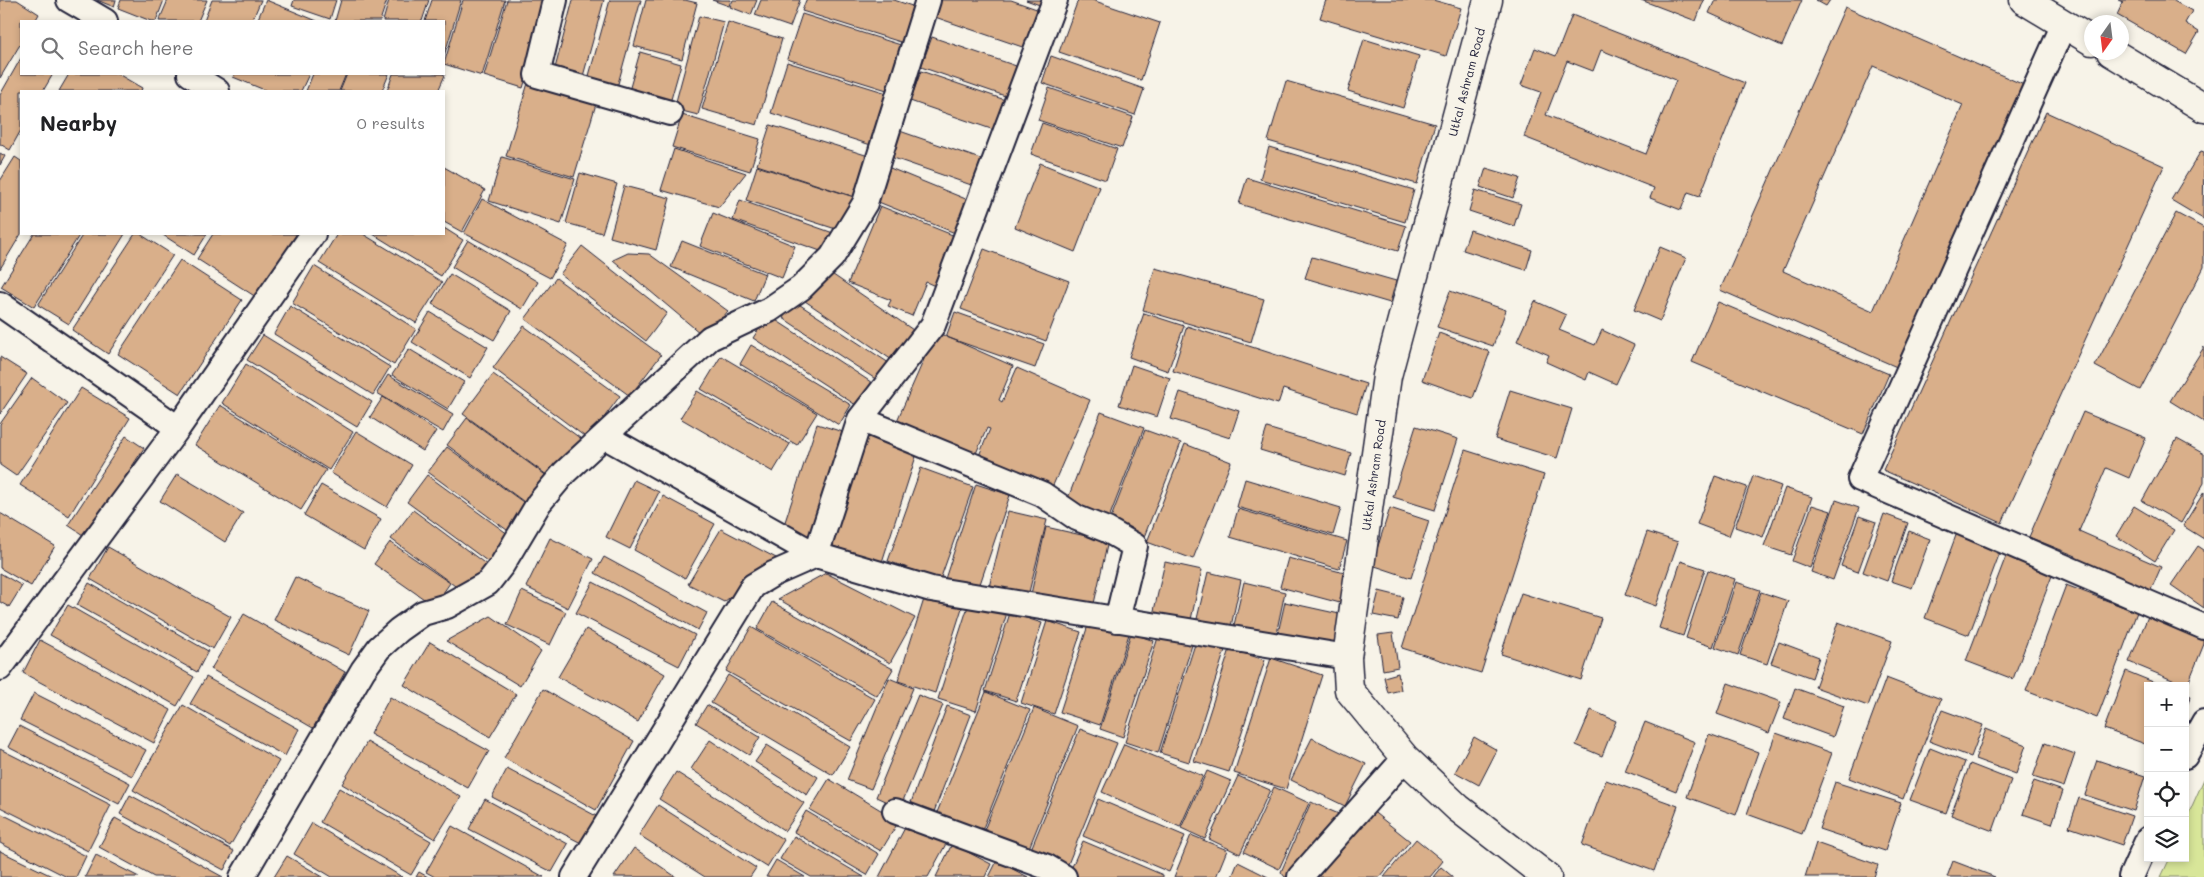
<!DOCTYPE html>
<html lang="en">
<head>
<meta charset="utf-8">
<style>
  body { margin:0; font-family:Mali,sans-serif; background:#f6f6f6; color:#202124 }
  .controls { position:absolute; right:15px; bottom:15px; display:grid; overflow:hidden; border-radius:0px; box-shadow:0 2px 8px #0003 }
  .controls button { width:45px; height:45px; display:grid; place-items:center; padding:0; border:0; border-bottom:1px solid #e0e0e0; background:#fff; color:#202124; font:25px sans-serif }
  .compass { position:absolute; left:2084px; top:15px; width:45px; height:45px; border-radius:50%; background:#fff; box-shadow:0 2px 8px #0003; rotate:194deg }
  .list { margin:0; padding:0; list-style:none }
  h2 { display:flex; justify-content:space-between; align-items:center; height:65px; margin:0; padding:0 20px; font-size:21px }
  h2 small { font-size:16px; font-weight:400; color:#757577 }
  .icon { flex:none; width:28px; height:28px; fill:none; stroke:currentColor; stroke-width:2; stroke-linecap:round; stroke-linejoin:round }
  .map { position:relative; flex:none; width:2204px; height:877px; overflow:hidden }
  .search { position:absolute; background:#fff; box-shadow:0 2px 8px #0003; left:20px; top:20px; width:425px; height:55px; display:flex; align-items:center; gap:12px; box-sizing:border-box; padding:0 18px; border-radius:0px; color:#757577; font-size:19px }
  .panel { position:absolute; background:#fff; box-shadow:0 2px 8px #0003; left:20px; top:90px; width:425px; height:145px; border-radius:0px }
  .map>svg:first-child { display:block }
</style>
</head>
<body>
<div class="map">
<svg width="2204" height="877" viewBox="0 0 2204 877">
  <rect width="100%" height="100%" fill="#f7f3e8"/>
  <filter id="ink" filterUnits="userSpaceOnUse"><feTurbulence type="fractalNoise" baseFrequency=".02" numOctaves="2"/><feDisplacementMap in="SourceGraphic" scale="10" xChannelSelector="R" yChannelSelector="G"/><feConvolveMatrix kernelMatrix="1 2 1 2 8 2 1 2 1" color-interpolation-filters="sRGB"/></filter>
  <g filter="url(#ink)">
    <path fill="#d8e699" stroke="#7d846a" d="M2204,779V877H2161L2170,858H2185V822Z"/>
    <path fill="#d9af8a" stroke="#22223b" fill-rule="evenodd" d="M0,0H17L39,14L35,21H21V43L0,78Z
      M97,0H116L114,7Z
      M121,0H164L156,21H151L118,8Z
      M168,0H207L198,21H159Z
      M212,0H261L252,21H204Z
      M266,0L317,21H257Z
      M294,0H336L330,19L292,6Z
      M341,0H387L380,21H335Z
      M389,0H429L422,21H383Z
      M432,0H461L444,56V21H425Z
      M463,0H505L482,76L444,64Z
      M507,0H550L523,88L484,76Z
      M573,0H604L582,80L554,72Z
      M610,0H641L616,91L587,83Z
      M646,0H685L697,3L682,59L634,46Z
      M712,0H731L729,6Z
      M733,0H757L751,15L730,7Z
      M761,0H800L790,27L755,15Z
      M806,0H894L918,8L907,44L802,11Z
      M938,0H1011L1048,13L1034,51L932,16Z
      M1026,0H1051L1048,8Z
      M1078,0H1092L1160,23L1141,80L1059,52Z
      M1326,0H1433L1461,8L1446,56L1320,18Z
      M1641,0H1704L1696,21Z
      M1715,0H1802L1782,46L1709,13Z
      M1815,0H1830L1826,6Z
      M2118,0H2172L2192,11L2185,23L2199,32L2186,54L2117,15L2123,2Z
      M1845,7L2024,85L1899,368L1720,290ZM1873,66L1963,105L1873,311L1783,271Z
      M802,14L904,46L890,91L787,59Z
      M1572,15L1745,83L1700,196L1688,192L1681,210L1650,198L1654,188L1524,137L1541,92L1521,85L1535,48L1556,56ZM1601,50L1676,80L1646,154L1546,115L1567,61L1593,71Z
      M699,16L724,22L698,115L674,109Z
      M728,22L782,39L757,125L702,109Z
      M932,37L1022,68L1011,98L921,67Z
      M1364,39L1419,56L1403,108L1348,91Z
      M640,52L681,64L668,110L627,98Z
      M1051,56L1144,89L1135,115L1042,83Z
      M21,58V74H53L43,91H21V130L10,150L0,144V95Z
      M787,62L890,94L874,146L771,113Z
      M921,71L1008,101L997,131L910,101Z
      M69,74H118L142,88L141,91H59Z
      M235,74H309L301,91H267L233,77Z
      M313,74H346L339,91H306Z
      M347,74H389L382,91H340Z
      M393,74H442L445,75L438,91H387Z
      M1286,81L1435,124L1417,184L1268,141Z
      M528,83L596,104L574,177L506,156Z
      M1049,88L1133,117L1122,148L1038,120Z
      M2046,112L2164,166L2002,523L1883,470Z
      M682,115L760,139L750,171L672,147Z
      M1042,123L1117,149L1106,180L1031,154Z
      M770,125L875,158L861,199L757,165Z
      M894,129L986,161L977,187L885,155Z
      M1269,147L1414,190L1405,222L1260,179Z
      M674,149L746,173L719,207L661,190Z
      M2201,151L2204,152L2203,219L2171,200Z
      M0,153L5,156L0,165Z
      M15,157L21,161V234L0,269V181Z
      M502,157L575,179L561,224L489,201Z
      M1040,163L1100,187L1075,252L1015,227Z
      M757,166L854,197L842,231L746,200Z
      M444,167L485,190L462,232L444,222Z
      M890,168L973,202L960,235L876,201Z
      M1486,168L1520,178L1513,198L1480,187Z
      M580,173L617,184L602,233L566,223Z
      M1247,178L1406,226L1398,251L1239,204Z
      M624,186L670,198L656,250L610,237Z
      M1475,190L1521,204L1514,226L1469,211Z
      M482,199L568,245L550,278L464,233Z
      M740,200L836,234L829,254L733,220Z
      M880,206L955,236L935,286L926,282L912,316L888,306L891,300L848,283Z
      M713,213L795,246L782,278L700,246Z
      M2176,213L2204,228V267L2140,390L2095,366Z
      M444,228L463,240L441,276L373,234H444Z
      M1470,230L1532,250L1526,270L1463,250Z
      M34,234H80L34,307L1,287Z
      M83,234H125L69,324L38,305Z
      M135,234H140L173,255L108,354L72,330Z
      M164,234H207L194,255L163,235Z
      M213,234H298L256,297L197,259Z
      M337,234H363L442,282L416,323L319,263Z
      M468,240L538,282L522,309L452,267Z
      M682,241L765,274L754,301L671,267Z
      M582,246L667,313L646,341L560,274Z
      M1660,247L1686,258L1660,321L1634,310Z
      M984,249L1069,281L1046,341L961,309Z
      M628,253L649,254L728,311L706,338L613,260Z
      M1312,257L1396,281L1390,303L1305,278Z
      M180,260L242,300L180,394L118,354Z
      M314,266L416,329L394,365L292,303Z
      M1155,268L1264,299L1251,342L1143,310Z
      M826,270L916,332L895,362L805,301Z
      M450,274L511,311L494,340L432,304Z
      M556,278L661,355L630,396L525,319Z
      M1450,291L1506,310L1493,346L1437,327Z
      M794,301L892,365L880,382L783,318Z
      M1535,301L1566,315L1559,330L1595,345L1602,330L1634,345L1616,384L1589,372L1586,380L1546,362L1549,355L1517,341Z
      M1718,302L1889,374L1863,434L1692,362Z
      M290,306L390,367L373,395L274,334Z
      M430,312L488,347L470,378L412,342Z
      M955,312L1044,344L1035,368L946,337Z
      M1144,313L1184,326L1168,371L1129,357Z
      M768,315L877,386L862,409L753,338Z
      M524,326L620,396L588,439L493,368Z
      M1187,326L1366,384L1357,413L1283,389L1278,404L1173,371Z
      M936,332L1013,366L999,400L1002,402L1017,368L1090,400L1051,490L978,458L990,429L987,428L974,458L896,423Z
      M1439,333L1490,352L1473,398L1422,380Z
      M263,335L372,402L357,427L247,360Z
      M751,345L851,405L839,425L740,364Z
      M2204,347V422L2170,401Z
      M409,349L464,382L448,409L392,375Z
      M721,356L817,413L797,445L701,389Z
      M0,357L27,374L0,414Z
      M246,364L353,432L329,470L222,403Z
      M1132,365L1170,378L1157,417L1119,405Z
      M493,374L584,441L555,481L463,414Z
      M388,375L453,414L443,432L377,393Z
      M32,378L67,403L16,476L0,465V424Z
      M81,388L130,418L69,516L20,485Z
      M1510,390L1572,409L1557,458L1495,439Z
      M697,391L790,444L773,472L680,418Z
      M1180,392L1239,411L1230,438L1171,419Z
      M383,397L436,431L423,451L370,417Z
      M220,405L326,470L301,510L195,445Z
      M1101,412L1144,428L1107,523L1065,506Z
      M2083,412L2146,438L2129,478L2106,468L2079,531L2161,567L2150,592L2074,560L2076,556L2029,537Z
      M467,418L551,479L531,507L447,445Z
      M817,424L843,432L809,539L782,531Z
      M1416,426L1458,439L1435,510L1393,497Z
      M1267,428L1351,453L1345,476L1260,450Z
      M863,429L919,447L882,562L826,544Z
      M1145,430L1181,443L1144,537L1109,523Z
      M356,431L412,465L387,507L331,473Z
      M126,436L144,448L86,537L68,525Z
      M2177,439L2204,454V483L2181,523L2142,501Z
      M1185,444L1231,462L1193,559L1147,542Z
      M447,447L530,507L511,533L428,472Z
      M1465,450L1544,475L1481,673L1402,648Z
      M921,468L973,487L940,580L888,561Z
      M177,474L243,513L225,542L160,501Z
      M427,475L512,537L491,564L407,502Z
      M1715,476L1747,487L1729,536L1697,524Z
      M1753,476L1781,486L1763,537L1735,527Z
      M1245,479L1341,508L1333,535L1237,507Z
      M634,480L659,492L630,549L606,537Z
      M976,484L1010,495L978,590L945,579Z
      M321,485L381,519L364,550L304,515Z
      M1785,488L1812,497L1791,555L1764,546Z
      M2204,492V539L2183,526Z
      M663,496L715,524L685,578L634,550Z
      M1836,500L1859,508L1833,580L1811,572Z
      M1812,505L1831,511L1810,568L1792,561Z
      M2134,506L2174,530L2155,561L2116,536Z
      M1390,508L1429,521L1411,578L1372,565Z
      M1238,509L1347,541L1339,569L1230,537Z
      M413,510L487,565L466,594L391,539Z
      M1008,511L1047,520L1027,600L988,591Z
      M0,513L55,546L31,586L0,568Z
      M1884,514L1908,523L1887,581L1863,572Z
      M1859,516L1876,522L1858,572L1841,566Z
      M1046,527L1108,541L1093,608L1031,594Z
      M721,529L778,559L724,602L688,584Z
      M1958,530L2002,547L1969,635L1925,618Z
      M1909,531L1930,539L1912,588L1891,581Z
      M1647,532L1678,542L1656,606L1625,595Z
      M550,538L593,559L568,608L526,587Z
      M390,542L450,583L434,606L374,564Z
      M2198,546L2204,550V608L2171,585Z
      M108,547L231,617L213,649L90,579Z
      M2006,556L2053,573L2013,679L1966,661Z
      M604,557L707,613L698,630L595,573Z
      M1288,558L1348,574L1340,603L1280,587Z
      M1681,561L1705,569L1683,636L1659,628Z
      M1165,562L1202,570L1190,624L1153,615Z
      M1708,570L1735,579L1713,647L1686,638Z
      M1208,572L1241,580L1230,631L1196,623Z
      M0,573L22,586L9,607L0,602Z
      M826,573L915,618L890,663L778,599Z
      M295,577L369,611L349,655L274,620Z
      M593,582L695,635L679,666L576,613Z
      M1244,582L1285,592L1276,634L1234,625Z
      M1736,582L1760,590L1738,655L1715,647Z
      M89,583L208,651L197,672L77,605Z
      M2066,585L2137,612L2097,718L2026,691Z
      M522,591L566,612L550,645L507,625Z
      M1379,591L1403,597L1398,620L1373,615Z
      M1761,592L1788,601L1767,664L1740,655Z
      M1521,593L1601,618L1581,680L1501,654Z
      M925,596L962,608L935,693L898,681Z
      M970,600L1007,613L976,711L938,699Z
      M772,602L893,669L877,696L757,629Z
      M1285,602L1344,615L1337,646L1278,633Z
      M68,605L194,677L177,706L50,635Z
      M1010,613L1042,623L1016,701L985,691Z
      M244,614L345,672L313,728L211,669Z
      M2149,614L2204,637V644L2187,686L2129,662Z
      M491,616L541,651L520,686L446,641Z
      M1047,621L1081,632L1054,714L1021,703Z
      M1089,622L1129,634L1100,725L1060,712Z
      M1838,622L1892,641L1868,706L1815,687Z
      M751,627L875,699L851,741L726,671Z
      M586,629L665,674L638,722L558,677Z
      M1160,631L1193,642L1158,753L1125,742Z
      M1131,633L1154,641L1123,737L1100,729Z
      M1393,633L1398,667L1383,670L1378,635Z
      M40,640L171,710L154,743L23,673Z
      M1196,641L1225,650L1189,762L1160,753Z
      M430,642L516,694L490,737L404,685Z
      M1779,642L1819,657L1812,678L1771,663Z
      M1230,649L1265,660L1229,772L1194,761Z
      M1271,658L1322,675L1286,789L1234,773Z
      M2126,671L2163,686H2148V745L2104,729Z
      M1398,673L1401,690L1388,693L1384,677Z
      M728,675L850,747L833,775L711,703Z
      M206,677L299,729L285,756L190,704Z
      M889,678L913,688L871,789L847,780Z
      M1886,678L1941,699L1903,799L1849,778Z
      M1728,683L1781,702L1769,733L1717,714Z
      M1795,688L1844,706L1833,737L1784,719Z
      M543,689L634,741L596,810L504,758Z
      M986,692L1030,710L981,833L936,815Z
      M34,693L146,750L132,776L20,720Z
      M2185,694L2191,696L2185,710Z
      M918,695L943,705L900,808L876,797Z
      M390,697L489,751L468,788L370,734Z
      M183,705L279,761L230,846L133,790Z
      M707,705L760,737L749,755L696,723Z
      M947,706L971,715L932,817L909,808Z
      M1034,708L1078,726L1027,853L982,835Z
      M1591,710L1616,721L1602,756L1576,745Z
      M1942,710L1983,725L1971,757L1929,741Z
      M1645,722L1695,742L1676,791L1625,771Z
      M19,726L130,783L119,804L8,747Z
      M1080,729L1117,743L1066,869L1029,854Z
      M1986,729L2026,745L2016,774L1975,759Z
      M1776,733L1832,753L1802,834L1747,814Z
      M1709,734L1758,752L1736,815L1687,797Z
      M1474,737L1497,750L1479,785L1455,772Z
      M1312,738L1366,764L1345,806L1291,780Z
      M710,740L804,803L785,831L691,769Z
      M367,742L461,797L435,839L342,784Z
      M2045,743L2075,754L2064,787L2033,777Z
      M1124,744L1203,776L1180,827L1102,792Z
      M767,745L818,777L807,795L755,762Z
      M1930,748L1965,762L1946,813L1910,800Z
      M0,749L111,805L88,851L0,807Z
      M2097,760L2145,776L2134,811L2085,795Z
      M1970,764L2011,780L1993,831L1951,815Z
      M507,769L600,818L585,845L492,797Z
      M1207,771L1231,781L1205,839L1181,828Z
      M676,772L784,840L767,867L659,799Z
      M1238,776L1270,790L1240,854L1209,839Z
      M829,779L899,821L881,851L810,810Z
      M1606,780L1678,806L1654,871L1582,845Z
      M2034,781L2063,791L2052,824L2023,814Z
      M1835,782L1901,803L1885,851L1819,829Z
      M1274,787L1309,803L1279,869L1244,852Z
      M339,788L431,841L411,875L320,822Z
      M130,795L234,851L224,870L120,814Z
      M2079,798L2132,816L2122,845L2069,827Z
      M485,799L568,844L552,872L469,829Z
      M1098,799L1185,836L1169,872L1083,836Z
      M1311,802L1341,815L1292,877H1285L1281,872Z
      M658,805L756,868L750,877H705L639,835Z
      M1371,810L1410,841L1380,877H1315Z
      M806,811L879,854L867,875L794,832Z
      M0,813L86,856L76,877H67L0,843Z
      M115,818L223,877H154L99,847Z
      M908,822L947,842L928,877H879Z
      M312,823L402,877H332L294,854Z
      M452,826L544,877H435L426,872Z
      M1191,835L1227,850L1216,877H1174Z
      M794,836L864,877H811L780,859Z
      M1416,839L1443,861L1430,877H1384Z
      M1083,841L1163,875V877H1075L1069,874Z
      M1816,843L1878,865L1874,877H1805Z
      M952,844L991,864L985,877H936Z
      M634,848L676,877H614Z
      M0,851L54,877H0Z
      M96,855L139,877H85Z
      M287,856L323,877H274Z
      M776,860L805,877H766Z
      M997,861L1028,877H989Z
      M1953,861L1995,877H1947Z
      M1238,862L1268,877H1232Z
      M1441,867L1453,877H1433Z
      M419,872L428,877H416Z"/>
    <g fill="none" stroke-linecap="round" stroke-linejoin="round">
      <defs>
        <path id="street" d="M69,0L105,21
          M555,0L537,75L670,113
          M2064,24L1860,479L2204,627
          M190,74L217,91
          M0,304L178,428
          M860,419L1042,494L1077,518L1107,530L1135,546L1117,620
          M604,436L816,555L860,419L933,325L1055,0
          M0,668L178,428L313,234
          M2185,756L2204,722
          M895,811L1047,867L1064,877
          M242,877L363,670L379,648L399,630L423,613L447,606L488,583L502,565L539,503L565,472L710,338L769,310L801,288L832,257L865,203L928,0
          M574,877L753,586L773,574L816,555L931,589L1347,657
          M1300,877L1405,758
          M2131,877L2148,839"/>
        <path id="secondary" d="M2024,0L2092,41
          M2111,52L2204,108"/>
        <path id="primary" d="M1488,0L1387,376L1347,657L1349,690L1405,758L1458,808L1547,877"/>
      </defs>
      <use href="#street" stroke="#22223b" stroke-width="28"/>
      <use href="#secondary" stroke="#22223b" stroke-width="31"/>
      <use href="#primary" stroke="#22223b" stroke-width="31"/>
      <use href="#street" stroke="#f7f3e8" stroke-width="24"/>
      <use href="#secondary" stroke="#f7f3e8" stroke-width="28"/>
      <use href="#primary" stroke="#f7f3e8" stroke-width="28"/>
    </g>
  </g>
  <g text-anchor="middle" dominant-baseline="central" stroke-width="4" stroke-linejoin="round" paint-order="stroke">
    <g font-size="12" fill="#22223b" stroke="#f7f3e8">
      <text transform="translate(1466 82) rotate(-75)">Utkal Ashram Road</text>
      <text transform="translate(1373 475) rotate(-82)">Utkal Ashram Road</text>
    </g>
  </g>
</svg>
<div class="controls">
<button>+</button>
<button>−</button>
<button><svg class="icon" aria-label="locate" viewBox="0 0 24 24"><circle cx="12" cy="12" r="6"/><path d="M12 2v4M12 18v4M2 12h4M18 12h4"/></svg></button>
<button><svg class="icon" aria-label="layers" viewBox="0 0 24 24"><path d="M12 4l9 5-9 5-9-5zM3 14l9 5 9-5"/></svg></button>
</div>
<svg class="compass" viewBox="-18 -18 36 36"><path d="M0-13l5 13h-10z" fill="#e53935"/><path d="M0 13l5-13h-10z" fill="#757577"/></svg>
<div class="search"><svg class="icon" aria-label="search" viewBox="0 0 24 24"><circle cx="10" cy="10" r="6"/><path d="M15 15l6 6"/></svg>Search here</div>
<section class="panel">
<h2>Nearby<small>0 results</small></h2>
<ul class="list">
</ul>
</section>
</div>
</body>
</html>
